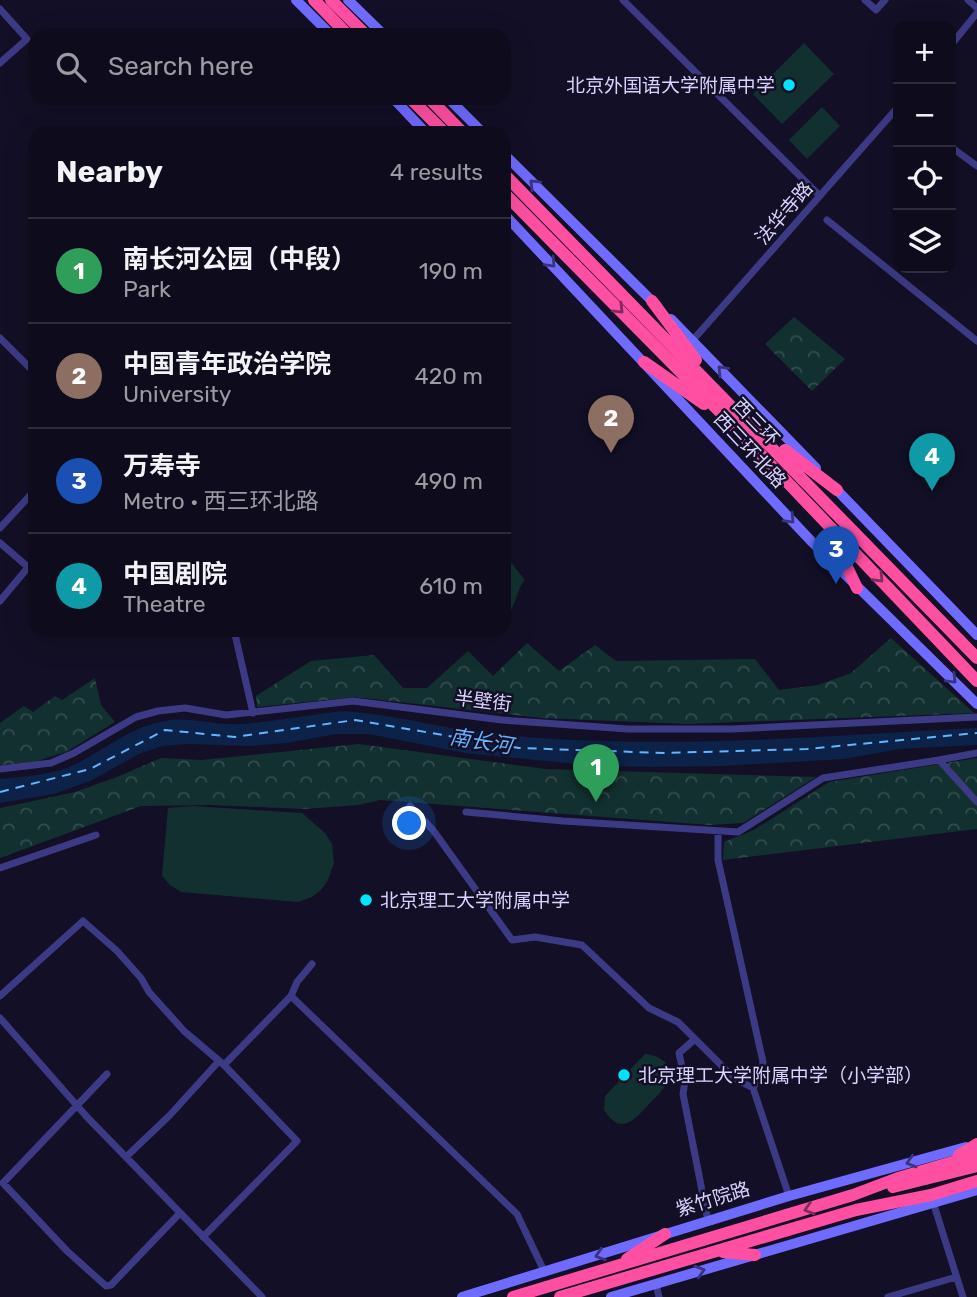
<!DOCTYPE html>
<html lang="en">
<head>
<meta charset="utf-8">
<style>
  body { margin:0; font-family:Rubik,"Noto Sans SC",sans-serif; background:#1c1929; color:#f1f3f6 }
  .controls { position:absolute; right:21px; top:21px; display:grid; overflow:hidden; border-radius:14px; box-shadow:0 7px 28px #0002 }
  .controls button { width:63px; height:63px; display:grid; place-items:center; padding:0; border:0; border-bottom:2px solid #2e2b3b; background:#0e0b1c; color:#f1f3f6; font:35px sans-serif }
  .you { position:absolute; left:410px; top:824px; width:24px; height:24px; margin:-18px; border:5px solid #fff; border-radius:50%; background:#1a73e8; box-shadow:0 0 0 10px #1a73e833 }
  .badge { display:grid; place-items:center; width:46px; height:46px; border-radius:50%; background:#ea580c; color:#fff; font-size:23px; font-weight:700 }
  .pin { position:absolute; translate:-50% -58px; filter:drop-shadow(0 2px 4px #0008) }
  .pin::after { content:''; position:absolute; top:37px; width:24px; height:21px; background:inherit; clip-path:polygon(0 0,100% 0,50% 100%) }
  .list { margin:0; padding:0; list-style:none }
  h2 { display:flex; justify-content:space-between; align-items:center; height:91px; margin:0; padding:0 28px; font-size:30px }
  h2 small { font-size:23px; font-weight:400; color:#9b9ba3 }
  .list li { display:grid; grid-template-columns:46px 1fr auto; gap:21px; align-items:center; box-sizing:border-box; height:105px; padding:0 28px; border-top:2px solid #2e2b3b }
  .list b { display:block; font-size:26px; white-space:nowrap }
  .list p { margin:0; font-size:23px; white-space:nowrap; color:#9b9ba3 }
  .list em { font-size:23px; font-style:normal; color:#9b9ba3 }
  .icon { flex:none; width:38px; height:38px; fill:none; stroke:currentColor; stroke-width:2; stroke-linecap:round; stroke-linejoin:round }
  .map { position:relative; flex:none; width:977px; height:1297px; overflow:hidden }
  .search { position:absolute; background:#0e0b1c; box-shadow:0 7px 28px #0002; left:28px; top:28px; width:483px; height:77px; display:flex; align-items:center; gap:18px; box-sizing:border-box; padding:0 24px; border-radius:21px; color:#9b9ba3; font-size:26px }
  .panel { position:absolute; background:#0e0b1c; box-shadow:0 7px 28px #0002; left:28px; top:126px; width:483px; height:511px; border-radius:21px }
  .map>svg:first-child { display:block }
</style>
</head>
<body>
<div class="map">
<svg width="977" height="1297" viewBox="0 0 977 1297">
  <defs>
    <pattern id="park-crowns" width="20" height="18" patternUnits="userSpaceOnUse" patternTransform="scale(1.75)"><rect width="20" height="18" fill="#12302f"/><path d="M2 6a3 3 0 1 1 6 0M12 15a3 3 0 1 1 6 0" fill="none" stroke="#344d4e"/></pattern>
  </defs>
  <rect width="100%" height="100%" fill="#130f26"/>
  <path fill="url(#park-crowns)" d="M794,317L845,359L812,391L765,344Z
    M891,638L974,713L688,724L541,718L355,697L257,707L256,696L311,661L374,655L403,688H427L468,651L493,676L527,643L559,671L595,645L616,661L755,659L779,690L818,685L851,673Z
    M95,678L101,705L115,722L66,752L34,762L0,765V723L24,706L33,712L55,696L62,700Z
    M359,744L545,769L816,777L743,823L710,825L380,800L358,805L304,809L210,805L141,806L0,858V808L75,792L117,777L161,758L202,760Z
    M977,758V829L723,860L724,842L754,830L829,782Z"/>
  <path fill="#12302f" d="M804,43L834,74L782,124L753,94Z
    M822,107L840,126L807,159L789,140Z
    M504,554L525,580C516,589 517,606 504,621Z
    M192,806L302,813L325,833L332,844L334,863L328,880L321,890L312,897L298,902L181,892L170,885L162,876L168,808Z
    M645,1054C662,1056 673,1064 668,1082C663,1090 656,1097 649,1104C633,1121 621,1136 604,1110L605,1096Z"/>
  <path fill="#0c2248" d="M341,711C378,713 414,721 451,728C501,736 554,740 605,741C729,745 853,734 977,728V745L900,749L844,759L722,766L653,767L596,766L526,759L465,753L369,734H336L287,743L248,746L187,744L163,746L141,753L90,781L54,794L0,803V779C26,776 55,775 78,763C107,748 133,726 165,721C190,716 214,726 240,724C273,722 307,715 341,711Z"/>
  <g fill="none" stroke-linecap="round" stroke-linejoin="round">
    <path stroke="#62b6ff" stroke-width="2" stroke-dasharray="9 7" stroke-linecap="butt" d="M0,792L90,769L165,730L235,737L355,720L519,748L665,753L807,749L977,733"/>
    <path stroke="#3d3a85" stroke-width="7" d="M623,0L820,196
      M865,0L876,10L885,0
      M968,0L977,8
      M0,9L27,39L0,63
      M951,45L977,13
      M951,147L977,166
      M827,220L977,341
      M0,338L35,373
      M693,340L898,107
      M0,528L35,490
      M0,543L28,567
      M0,601L35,559
      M234,630L253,713
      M977,753L939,760L977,802
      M0,769L51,763L74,753L136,717L158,711L185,708L226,715L353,701L502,720L628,729H732L977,717
      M410,806L433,830L512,940L535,937L582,945L649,1008L678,1022L734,1078L753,1088
      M466,812L563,821L738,832L823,778L939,760
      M718,833V860L763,1062L761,1073L753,1088L789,1196
      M0,868L96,835
      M0,996L83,921L117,951L141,978L149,992L184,1031L224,1065
      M291,996L297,982L312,964
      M0,1018L87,1117L262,1297
      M695,1039L679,1053L685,1081L683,1094L708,1221
      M107,1074L3,1183L67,1251L106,1286L111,1285L180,1213
      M126,1157L170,1115L219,1061
      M933,1202L963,1297
      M203,1237L297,1141L224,1065L291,996L517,1214L545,1273
      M656,1284L659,1297
      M888,1297L956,1277"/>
    <path stroke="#6f6bff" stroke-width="10" d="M296,0L331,35
      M348,0L384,35
      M393,98L426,133
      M448,98L483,133
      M504,154L657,306
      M504,214L812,542L977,704
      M671,319L816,468
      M834,487L977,635
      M462,1297L789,1196L966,1147
      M611,1297L977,1190"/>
    <path stroke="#ff4fa3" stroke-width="12" d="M314,0L348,35
      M331,0L366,35
      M504,174L977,658
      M504,193L728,420L977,681
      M652,301L696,360
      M644,362L704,404
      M785,450L837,490
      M831,533L857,588
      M959,1155L977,1144
      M893,1187L977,1166
      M723,1252L755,1255
      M627,1259L665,1234
      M513,1297L853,1195L898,1178L977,1155
      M560,1297L856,1210L931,1195L977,1181"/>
    <path stroke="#ff4fa3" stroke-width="12" d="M410,98L445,133
      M429,98L463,133"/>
  </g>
  <defs><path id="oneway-chevron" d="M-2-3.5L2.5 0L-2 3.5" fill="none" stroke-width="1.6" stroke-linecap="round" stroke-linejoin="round" transform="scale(1.75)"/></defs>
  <g stroke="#38347d">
    <use href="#oneway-chevron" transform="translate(534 184) rotate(-135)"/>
    <use href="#oneway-chevron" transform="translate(551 263) rotate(47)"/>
    <use href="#oneway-chevron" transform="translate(722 370) rotate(-134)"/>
    <use href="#oneway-chevron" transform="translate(790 519) rotate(47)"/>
    <use href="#oneway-chevron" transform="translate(952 679) rotate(45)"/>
    <use href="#oneway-chevron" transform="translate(911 1162) rotate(164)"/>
    <use href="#oneway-chevron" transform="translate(600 1255) rotate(162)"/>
    <use href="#oneway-chevron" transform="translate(700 1271) rotate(-16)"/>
  </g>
  <g stroke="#7d2c5e">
    <use href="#oneway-chevron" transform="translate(619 309) rotate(45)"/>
    <use href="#oneway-chevron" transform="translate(879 578) rotate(46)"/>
    <use href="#oneway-chevron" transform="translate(809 1209) rotate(163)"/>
  </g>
  <g fill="#00e5ff" stroke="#130f26" stroke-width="2.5">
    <circle cx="789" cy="85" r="7"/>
    <circle cx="366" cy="900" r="7"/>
    <circle cx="624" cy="1075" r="7"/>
  </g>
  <g text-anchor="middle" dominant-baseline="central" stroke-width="5" stroke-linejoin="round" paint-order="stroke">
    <g font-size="19" fill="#d9d4ff" stroke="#130f26" text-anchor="start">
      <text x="775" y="85" text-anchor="end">北京外国语大学附属中学</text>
      <text x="380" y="900">北京理工大学附属中学</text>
      <text x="638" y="1075">北京理工大学附属中学（小学部）</text>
    </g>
    <g font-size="19" fill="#d9d4ff" stroke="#130f26">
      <text transform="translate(784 213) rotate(-49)">法华寺路</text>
      <text transform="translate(756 422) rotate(46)">西三环</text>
      <text transform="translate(750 450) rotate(47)">西三环北路</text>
      <text transform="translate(483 701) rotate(7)">半壁街</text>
      <text transform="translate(713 1199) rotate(-17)">紫竹院路</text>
    </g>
    <g font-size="21" font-style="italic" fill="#62b6ff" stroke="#130f26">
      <text transform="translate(481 741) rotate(9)">南长河</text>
    </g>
  </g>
</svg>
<div class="controls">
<button>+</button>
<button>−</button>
<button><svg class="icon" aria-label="locate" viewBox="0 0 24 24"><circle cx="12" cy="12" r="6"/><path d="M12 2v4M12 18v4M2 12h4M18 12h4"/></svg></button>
<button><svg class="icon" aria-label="layers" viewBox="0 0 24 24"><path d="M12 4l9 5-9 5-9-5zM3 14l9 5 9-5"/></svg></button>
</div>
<div class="you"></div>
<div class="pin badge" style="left:596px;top:802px;background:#2e9e5b">1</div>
<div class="pin badge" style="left:611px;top:453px;background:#8d6e63">2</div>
<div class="pin badge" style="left:836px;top:584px;background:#1a4fb4">3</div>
<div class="pin badge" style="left:932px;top:491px;background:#0f9aa8">4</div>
<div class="search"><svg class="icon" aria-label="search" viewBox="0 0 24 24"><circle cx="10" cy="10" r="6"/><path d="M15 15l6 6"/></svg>Search here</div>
<section class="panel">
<h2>Nearby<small>4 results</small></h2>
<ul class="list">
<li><span class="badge" style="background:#2e9e5b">1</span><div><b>南长河公园（中段）</b><p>Park</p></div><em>190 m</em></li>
<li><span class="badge" style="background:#8d6e63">2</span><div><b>中国青年政治学院</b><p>University</p></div><em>420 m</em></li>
<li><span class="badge" style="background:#1a4fb4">3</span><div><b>万寿寺</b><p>Metro · 西三环北路</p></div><em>490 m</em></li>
<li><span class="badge" style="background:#0f9aa8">4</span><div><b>中国剧院</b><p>Theatre</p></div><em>610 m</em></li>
</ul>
</section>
</div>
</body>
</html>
